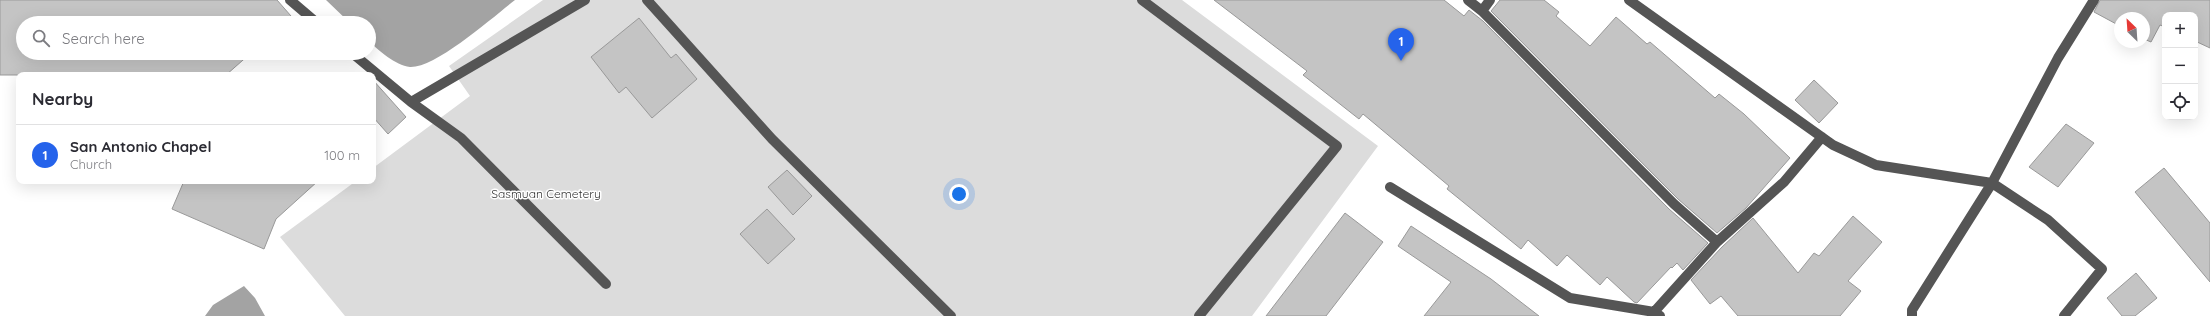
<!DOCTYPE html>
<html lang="en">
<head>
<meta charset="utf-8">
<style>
  body { margin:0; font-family:Quicksand,sans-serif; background:#f2f2f3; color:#2b2b33 }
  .controls { position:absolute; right:12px; top:12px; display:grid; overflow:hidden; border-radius:8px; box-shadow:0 4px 16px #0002 }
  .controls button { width:36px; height:36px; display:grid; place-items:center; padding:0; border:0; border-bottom:1px solid #e1e1e2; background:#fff; color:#2b2b33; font:20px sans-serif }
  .compass { position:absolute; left:2114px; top:12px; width:36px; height:36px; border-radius:50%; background:#fff; box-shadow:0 4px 16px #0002; rotate:335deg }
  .you { position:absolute; left:959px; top:194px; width:14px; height:14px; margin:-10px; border:3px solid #fff; border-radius:50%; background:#1a73e8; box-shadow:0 0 0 6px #1a73e833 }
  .badge { display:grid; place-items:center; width:26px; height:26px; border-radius:50%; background:#2563eb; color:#fff; font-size:13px; font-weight:700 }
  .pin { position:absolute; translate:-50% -33px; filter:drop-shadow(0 1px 2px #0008) }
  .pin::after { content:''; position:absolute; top:21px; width:14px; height:12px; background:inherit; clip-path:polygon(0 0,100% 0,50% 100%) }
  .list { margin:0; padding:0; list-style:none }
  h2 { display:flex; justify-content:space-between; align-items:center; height:52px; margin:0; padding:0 16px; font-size:17px }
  h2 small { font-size:13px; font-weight:400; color:#7c7c81 }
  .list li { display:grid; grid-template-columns:26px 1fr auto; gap:12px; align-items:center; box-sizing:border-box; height:60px; padding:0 16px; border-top:1px solid #e1e1e2 }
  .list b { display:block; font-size:15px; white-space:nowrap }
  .list p { margin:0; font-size:13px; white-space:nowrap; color:#7c7c81 }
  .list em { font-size:13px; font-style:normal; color:#7c7c81 }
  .icon { flex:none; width:22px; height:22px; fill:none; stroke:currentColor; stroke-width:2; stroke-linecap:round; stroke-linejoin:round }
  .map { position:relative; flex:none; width:2210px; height:316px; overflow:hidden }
  .search { position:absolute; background:#fff; box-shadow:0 4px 16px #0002; left:16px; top:16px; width:360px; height:44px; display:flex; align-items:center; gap:10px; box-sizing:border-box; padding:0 14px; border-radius:22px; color:#7c7c81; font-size:15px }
  .panel { position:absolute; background:#fff; box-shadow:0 4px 16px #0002; left:16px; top:72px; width:360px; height:112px; border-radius:8px }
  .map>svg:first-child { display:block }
</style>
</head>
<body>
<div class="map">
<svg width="2210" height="316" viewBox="0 0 2210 316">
  <rect width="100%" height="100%" fill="#fff"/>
  <path fill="#dcdcdc" d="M543,0H1182L1378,146L1252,316H345L280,237L356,181H373V168L470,96L449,66Z"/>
  <path fill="#a3a3a3" d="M326,0H515C494,16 436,68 410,67C395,65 379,51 369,41V23H350Z
    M244,286L255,298L265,316H205L213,305Z"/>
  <path fill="#c4c4c4" stroke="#999" d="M0,0H277L291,16L284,23H23V53H251L226,75H0Z
    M1214,0H1444L1464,16L1469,10L1483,21L1669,209L1708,243L1683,270L1677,263L1672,268L1671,267L1637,303L1634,302L1607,277L1600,285L1567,255L1557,266L1528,240L1521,249L1447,189L1449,186L1363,114L1359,119L1303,75L1307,71Z
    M1500,0H1544L1559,12L1556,16L1590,46L1616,17L1647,44L1650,42L1715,98L1719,94L1744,114L1790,158L1746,208L1717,233L1678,199L1491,11Z
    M2100,0H2210V48L2195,41V15H2165V27L2160,25L2151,42L2144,39V18H2120V26L2094,12Z
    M639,18L671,58L676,54L697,79L652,118L626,87L619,93L591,57Z
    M373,80L406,117L388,134L373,117Z
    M1814,80L1838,103L1819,123L1795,100Z
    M2066,124L2094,143L2058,187L2029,167Z
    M2164,168L2210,223V282L2135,192Z
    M787,170L812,196L793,215L768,187Z
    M184,181H318L276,219L264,249L172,209Z
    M767,209L795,239L768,264L740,234Z
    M1345,213L1383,242L1326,316H1266Z
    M1853,216L1882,242L1848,281L1861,291L1840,316H1738L1721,296L1710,304L1691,280L1722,247L1753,218L1798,273L1814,253L1819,256Z
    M1411,226L1491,279L1539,316H1424L1451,282L1398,246Z
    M2136,273L2157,298L2135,316H2122L2107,298Z"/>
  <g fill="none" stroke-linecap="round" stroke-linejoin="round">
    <path stroke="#555" stroke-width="10" d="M290,0L317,23
      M647,0L772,139L951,316
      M1142,0L1337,146L1199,316
      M1468,0L1482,11L1674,204L1717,242
      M1629,0L1833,145L1876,165L1992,183L2058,58L2094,0
      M1482,11L1490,0
      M352,53L411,102L461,138L606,284
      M411,102L585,0
      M1390,187L1570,298L1654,312L1660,316
      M1654,312L1717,242L1784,182L1822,137
      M1912,316V310L1992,183L2048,220L2102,269L2064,316"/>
  </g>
  <g text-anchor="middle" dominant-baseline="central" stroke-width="3" stroke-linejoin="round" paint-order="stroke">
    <g font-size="12" fill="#333" stroke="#fff">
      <text x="546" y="193">Sasmuan Cemetery</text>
    </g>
  </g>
</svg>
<div class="controls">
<button>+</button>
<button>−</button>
<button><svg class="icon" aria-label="locate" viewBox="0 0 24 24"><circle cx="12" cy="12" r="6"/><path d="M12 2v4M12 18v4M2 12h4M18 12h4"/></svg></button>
</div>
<svg class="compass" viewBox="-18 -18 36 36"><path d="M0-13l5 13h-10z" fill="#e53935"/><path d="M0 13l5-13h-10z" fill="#7c7c81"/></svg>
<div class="you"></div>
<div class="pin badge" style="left:1401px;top:61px">1</div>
<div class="search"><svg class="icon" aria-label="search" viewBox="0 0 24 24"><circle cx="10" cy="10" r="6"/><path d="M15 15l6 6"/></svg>Search here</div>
<section class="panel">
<h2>Nearby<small></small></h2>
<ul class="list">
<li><span class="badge">1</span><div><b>San Antonio Chapel</b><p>Church</p></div><em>100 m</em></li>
</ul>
</section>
</div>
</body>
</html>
